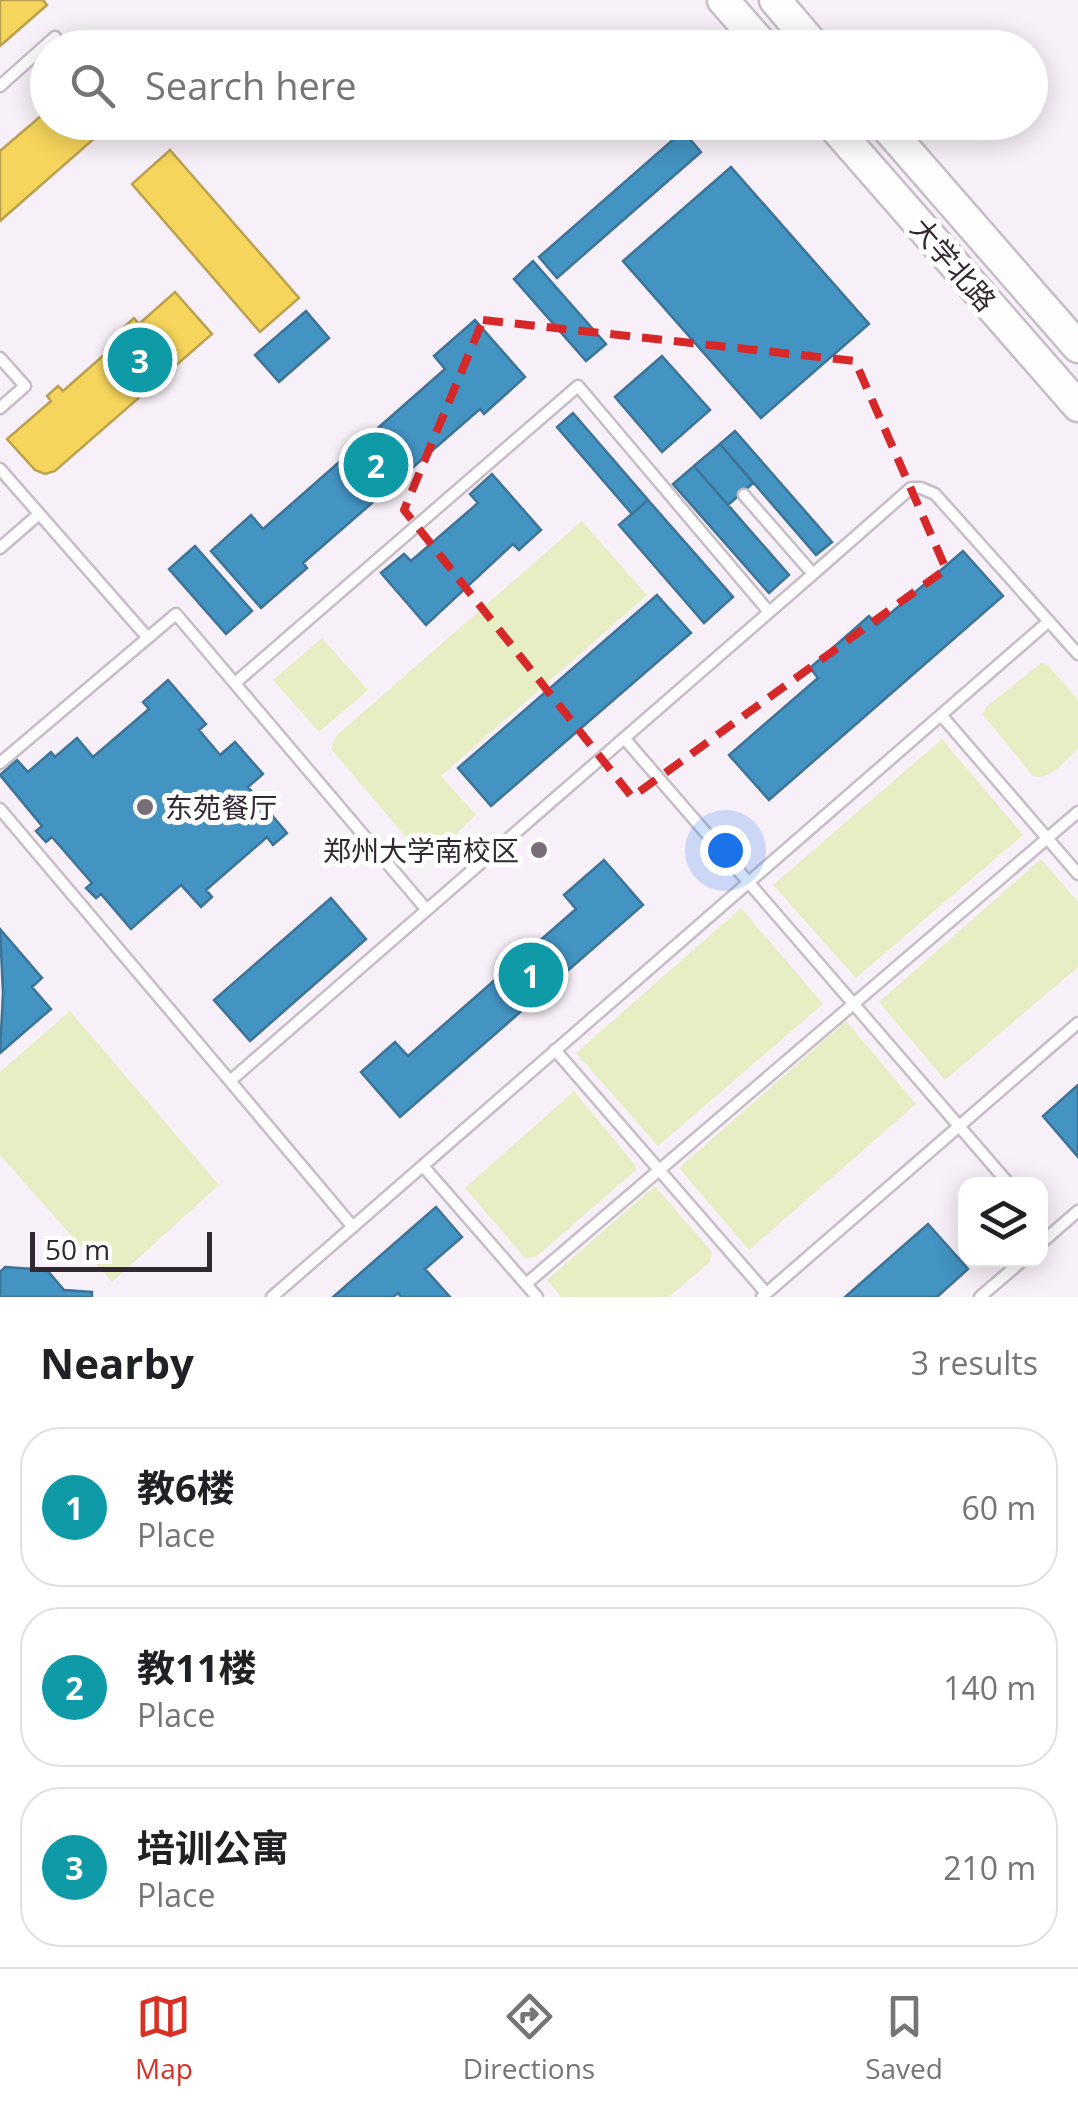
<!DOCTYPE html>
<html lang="en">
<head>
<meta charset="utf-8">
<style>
  body { margin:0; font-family:"Open Sans","Noto Sans SC",sans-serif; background:#f6f6f6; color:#202124 }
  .controls { position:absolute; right:30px; bottom:30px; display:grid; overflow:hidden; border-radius:20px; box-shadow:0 5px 25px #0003 }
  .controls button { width:90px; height:90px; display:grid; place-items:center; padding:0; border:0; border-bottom:2px solid #e0e0e0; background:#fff; color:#202124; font:50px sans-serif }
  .scale { position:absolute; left:30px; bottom:25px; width:182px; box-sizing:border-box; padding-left:10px; border:5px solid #322832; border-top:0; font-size:28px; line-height:35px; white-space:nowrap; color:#322832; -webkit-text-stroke:8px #fff; paint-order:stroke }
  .you { position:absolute; left:725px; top:850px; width:35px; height:35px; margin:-25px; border:8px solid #fff; border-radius:50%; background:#1a73e8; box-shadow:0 0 0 15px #1a73e833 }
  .badge { display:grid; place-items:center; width:65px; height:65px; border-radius:50%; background:#d93025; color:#fff; font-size:32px; font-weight:700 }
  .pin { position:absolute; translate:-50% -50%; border:5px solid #fff; box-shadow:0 2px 10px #0006 }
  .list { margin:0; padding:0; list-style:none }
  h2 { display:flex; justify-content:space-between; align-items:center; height:130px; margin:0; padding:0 40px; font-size:42px }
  h2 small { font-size:32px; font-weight:400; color:#757577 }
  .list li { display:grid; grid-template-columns:65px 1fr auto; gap:30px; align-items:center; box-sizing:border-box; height:160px; margin:0 20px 20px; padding:0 20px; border:2px solid #e0e0e0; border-radius:40px }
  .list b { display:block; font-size:38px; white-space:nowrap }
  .list p { margin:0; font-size:32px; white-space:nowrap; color:#757577 }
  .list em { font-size:32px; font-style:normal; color:#757577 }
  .icon { flex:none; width:55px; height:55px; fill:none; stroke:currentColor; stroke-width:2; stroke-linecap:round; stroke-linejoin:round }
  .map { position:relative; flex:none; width:1078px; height:1297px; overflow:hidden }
  .search { position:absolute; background:#fff; box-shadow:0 5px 25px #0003; left:30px; right:30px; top:30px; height:110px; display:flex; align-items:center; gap:25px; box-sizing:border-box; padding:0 35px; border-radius:55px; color:#757577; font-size:38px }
  .sheet { height:670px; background:#fff }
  nav { display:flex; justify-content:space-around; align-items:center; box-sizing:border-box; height:140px; border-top:2px solid #e0e0e0; background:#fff; font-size:28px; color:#757577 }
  nav a { display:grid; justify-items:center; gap:5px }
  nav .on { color:#d93025 }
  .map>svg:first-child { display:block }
</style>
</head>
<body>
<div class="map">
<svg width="1078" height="1297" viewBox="0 0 1078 1297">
  <rect width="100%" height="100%" fill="#f8f0f8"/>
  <path fill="#e7eec3" d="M582,521L647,595L441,776L476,815L427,862L331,749L337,735Z
    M322,638L368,690L319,732L273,680Z
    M1041,663L1048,665L1078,700V749C1065,761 1050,781 1033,776L983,715L985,708Z
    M942,739L1023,835L856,978L773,885Z
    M1041,859L1078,902V967L945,1080L879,1002Z
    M741,908L823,1004L658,1146L576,1053Z
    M70,1011L219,1185L112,1282L0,1155V1072Z
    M846,1021L916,1104L749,1250L679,1168Z
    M574,1091L635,1165L636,1170L536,1257L525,1258L465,1188Z
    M655,1186L712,1252L710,1262L669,1297H561L547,1280Z"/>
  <path fill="#f6d55c" stroke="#bba14f" stroke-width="2.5" d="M0,0H43L47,5L0,46Z
    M48,110V122H113L0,221V151Z
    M170,150L299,298L260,332L132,184Z
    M175,292L212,334L55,471L45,474L35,470L7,439L51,401L47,396L58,386L63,391L129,333L124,327L134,318L139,324Z"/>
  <path fill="#4393c3" stroke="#3e7398" stroke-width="2.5" d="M683,131L701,152L557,278L539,257Z
    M731,167L869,324L761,418L623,261Z
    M533,261L606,344L586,361L514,279Z
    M306,311L329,338L279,382L255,355Z
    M475,320L525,377L484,414L480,409L303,563L307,568L261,608L211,551L251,515L263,529L445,369L434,356Z
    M662,356L710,410L662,452L615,397Z
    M573,413L648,500L632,514L557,427Z
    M735,431L832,542L816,555L720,444Z
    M720,444L753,483L728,505L694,466Z
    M694,466L789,575L769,593L673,484Z
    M492,474L541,530L519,550L513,544L426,625L381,573L404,554L411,561L478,503L470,494Z
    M648,500L733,597L704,623L619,525Z
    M195,546L252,611L226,634L169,569Z
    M963,551L1003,596L769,800L729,755L818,678L810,668L869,616L877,625Z
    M657,595L691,633L491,806L458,768Z
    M168,680L206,724L199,730L220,755L235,742L263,774L248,787L287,833L273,845L267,837L206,890L212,897L201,907L181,885L131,929L101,894L96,898L86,888L92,883L52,837L46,842L36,831L42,826L0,775L17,760L28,772L51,752L55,757L77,738L93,757L149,709L143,702Z
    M604,860L643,905L400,1117L361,1072L395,1042L408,1056L576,909L564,895Z
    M331,898L366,939L250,1041L214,1000Z
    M0,929L42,978L32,987L51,1009L0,1053L3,993Z
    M1078,1085V1157L1043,1116Z
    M436,1207L462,1237L425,1269L450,1297H401L398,1293L393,1297H333Z
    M928,1224L968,1269L937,1297H845Z
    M5,1267L47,1270L64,1290L92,1292V1297H0V1272Z"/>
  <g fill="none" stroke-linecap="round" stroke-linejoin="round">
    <defs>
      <path id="lane" d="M0,86L55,37
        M0,358L25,386L0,408
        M0,469L148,638
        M744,495L813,574L911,488H921L935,494L1078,654
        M0,548L39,514
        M235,683L578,386L769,612
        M941,715L1078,874
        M624,738L1009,1184
        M0,763L176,614L426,909
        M0,809L230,1081L813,574
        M555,1050L766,1293
        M230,1081L353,1227
        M423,1166L537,1297
        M1040,1244L1078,1211
        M526,1284L1078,812
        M272,1297L1049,621
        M762,1297L1078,1023
        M980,1297L1023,1260"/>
      <path id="primary" d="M723,0L765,48
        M775,0L816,48
        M830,122L1078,406
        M882,122L1078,347"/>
    </defs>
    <use href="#lane" stroke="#c6bec6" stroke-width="15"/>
    <use href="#primary" stroke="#c6bec6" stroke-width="35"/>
    <use href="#lane" stroke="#fefdfe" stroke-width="10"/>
    <use href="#primary" stroke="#fefdfe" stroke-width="30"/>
  </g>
  <path fill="none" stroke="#d62828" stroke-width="8" stroke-dasharray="20 12" stroke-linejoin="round" d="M483,320L855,361L946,569L632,797L404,510Z"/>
  <g fill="#776e77" stroke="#fff" stroke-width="4">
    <circle cx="145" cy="807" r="10"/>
    <circle cx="539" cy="850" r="10"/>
  </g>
  <g text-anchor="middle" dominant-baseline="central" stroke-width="10" stroke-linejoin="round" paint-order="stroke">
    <g font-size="28" fill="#322832" stroke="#fff">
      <text transform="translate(954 264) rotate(49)">大学北路</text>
    </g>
    <g font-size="28" fill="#322832" stroke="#fff" text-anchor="start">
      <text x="165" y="807">东苑餐厅</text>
      <text x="519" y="850" text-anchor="end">郑州大学南校区</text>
    </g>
  </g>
</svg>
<div class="controls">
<button><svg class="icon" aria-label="layers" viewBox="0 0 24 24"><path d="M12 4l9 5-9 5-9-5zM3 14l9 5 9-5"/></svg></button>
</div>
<div class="scale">50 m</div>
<div class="you"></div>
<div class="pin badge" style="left:531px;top:975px;background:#0f9aa8">1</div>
<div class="pin badge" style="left:376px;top:465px;background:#0f9aa8">2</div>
<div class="pin badge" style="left:140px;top:360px;background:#0f9aa8">3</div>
<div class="search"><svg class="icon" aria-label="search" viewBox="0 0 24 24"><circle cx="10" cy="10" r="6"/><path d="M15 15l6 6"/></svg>Search here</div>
</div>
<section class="sheet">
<h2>Nearby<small>3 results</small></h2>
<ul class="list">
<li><span class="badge" style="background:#0f9aa8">1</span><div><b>教6楼</b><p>Place</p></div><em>60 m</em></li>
<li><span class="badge" style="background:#0f9aa8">2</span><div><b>教11楼</b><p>Place</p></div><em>140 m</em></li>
<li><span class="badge" style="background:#0f9aa8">3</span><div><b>培训公寓</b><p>Place</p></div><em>210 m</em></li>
</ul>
</section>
<nav>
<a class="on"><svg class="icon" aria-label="map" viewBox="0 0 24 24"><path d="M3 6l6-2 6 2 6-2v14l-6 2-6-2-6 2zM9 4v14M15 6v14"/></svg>Map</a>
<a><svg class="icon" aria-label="directions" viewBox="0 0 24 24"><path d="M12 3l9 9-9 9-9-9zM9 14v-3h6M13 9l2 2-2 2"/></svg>Directions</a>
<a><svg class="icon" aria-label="saved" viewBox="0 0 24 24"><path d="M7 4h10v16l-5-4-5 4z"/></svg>Saved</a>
</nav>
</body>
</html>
